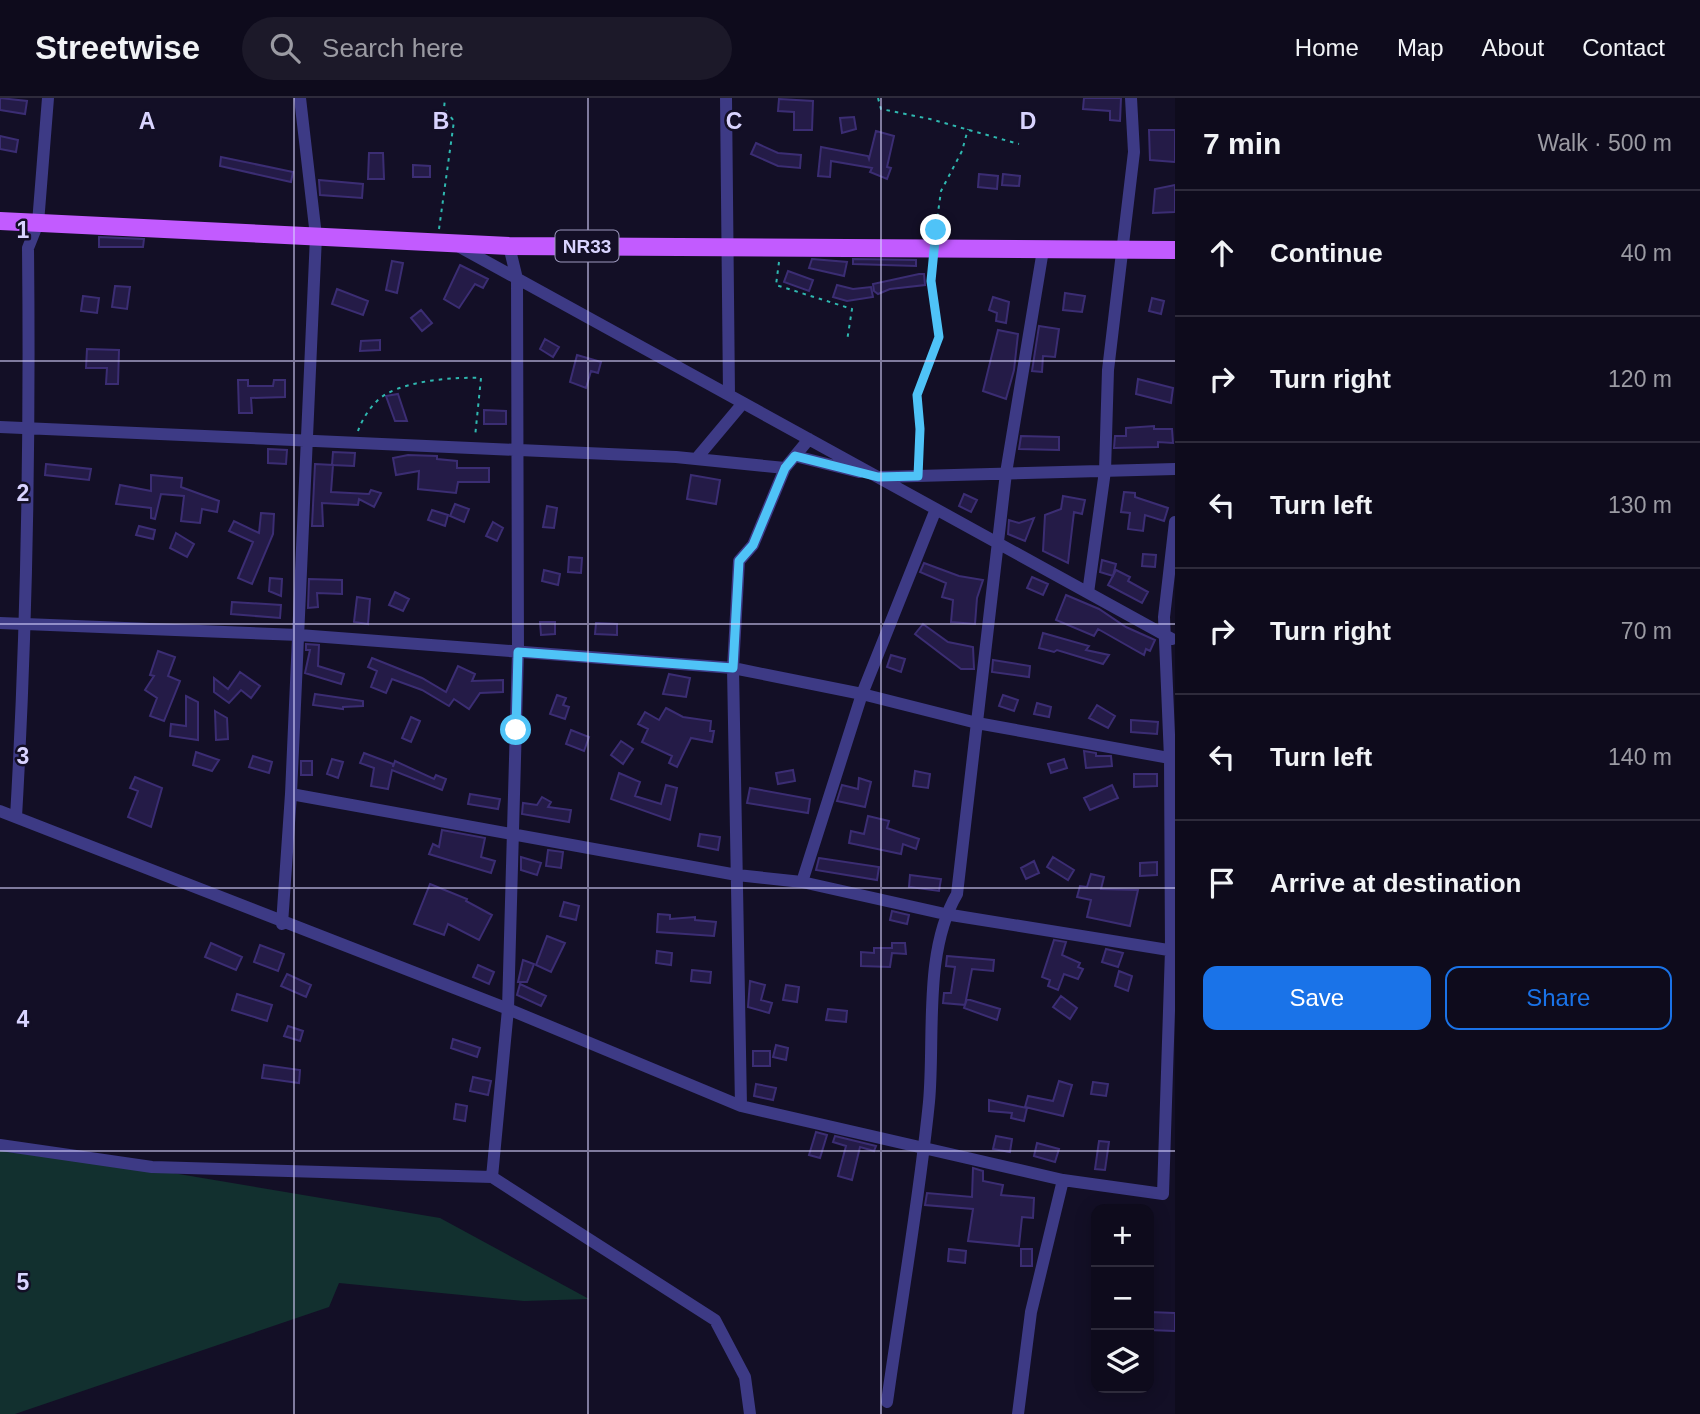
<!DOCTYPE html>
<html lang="en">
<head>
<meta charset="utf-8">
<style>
  body { margin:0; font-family:Arial,sans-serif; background:#1c1929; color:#f1f3f6 }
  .controls { position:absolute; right:21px; bottom:21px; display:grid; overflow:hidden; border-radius:14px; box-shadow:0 4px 18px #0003 }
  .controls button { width:63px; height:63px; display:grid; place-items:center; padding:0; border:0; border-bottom:2px solid #2e2b3b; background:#0e0b1c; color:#f1f3f6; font:35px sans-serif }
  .stop { position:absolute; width:21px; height:21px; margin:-16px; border:5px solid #4fc3f7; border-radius:50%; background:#fff }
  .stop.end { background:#4fc3f7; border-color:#fff; box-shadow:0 2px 7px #0008 }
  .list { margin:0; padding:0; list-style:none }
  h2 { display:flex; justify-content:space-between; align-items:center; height:91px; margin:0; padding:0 28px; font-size:30px }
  h2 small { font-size:23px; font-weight:400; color:#9b9ba3 }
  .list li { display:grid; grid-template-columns:46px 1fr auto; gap:21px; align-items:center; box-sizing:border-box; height:126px; padding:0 28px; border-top:2px solid #2e2b3b }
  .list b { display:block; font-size:26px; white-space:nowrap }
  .list em { font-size:23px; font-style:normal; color:#9b9ba3 }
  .actions { display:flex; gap:14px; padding:21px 28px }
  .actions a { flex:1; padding:16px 0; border:2px solid #1a73e8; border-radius:14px; text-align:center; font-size:24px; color:#1a73e8 }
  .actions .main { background:#1a73e8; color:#fff }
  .icon { flex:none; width:38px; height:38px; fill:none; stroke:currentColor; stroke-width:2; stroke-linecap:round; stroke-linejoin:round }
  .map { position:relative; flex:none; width:1175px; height:1316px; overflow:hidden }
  header { display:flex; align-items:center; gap:42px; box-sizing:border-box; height:98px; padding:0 35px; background:#0e0b1c; border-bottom:2px solid #2e2b3b }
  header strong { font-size:33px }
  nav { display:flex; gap:38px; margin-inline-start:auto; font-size:24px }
  .search { width:490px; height:63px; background:#1c1929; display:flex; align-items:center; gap:18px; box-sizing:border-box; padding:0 24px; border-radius:38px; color:#9b9ba3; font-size:26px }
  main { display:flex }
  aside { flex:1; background:#0e0b1c }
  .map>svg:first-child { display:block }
</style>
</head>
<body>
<header>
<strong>Streetwise</strong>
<div class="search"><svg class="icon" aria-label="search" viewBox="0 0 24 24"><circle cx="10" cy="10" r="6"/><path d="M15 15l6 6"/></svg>Search here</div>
<nav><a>Home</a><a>Map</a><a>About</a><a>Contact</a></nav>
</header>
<main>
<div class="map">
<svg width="1175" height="1316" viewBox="0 0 1175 1316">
  <rect width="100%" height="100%" fill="#130f26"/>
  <path fill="#12302f" d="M0,1046L440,1120L589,1201L524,1203L339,1185L329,1209L15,1316H0Z"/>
  <path fill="#241b47" stroke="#3b2d73" stroke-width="2" d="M0,0L27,3L25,16L0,12Z
    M1084,0H1121L1120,23L1110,22V13L1083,11Z
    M779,1L813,3L812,32H794V14L778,13Z
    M854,19L856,31L842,35L840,20Z
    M1149,32H1175V64L1150,62Z
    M876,33L894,38L887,69L891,70L887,81L870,74L872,70L831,63L830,79L818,78L821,49L868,58L869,61Z
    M0,38L18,42L16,54L0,51Z
    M756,45L778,55L801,57L800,70L778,68L751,56Z
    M369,55H383L384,81H368Z
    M221,59L293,74L291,84L220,68Z
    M413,67L430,68V79H413Z
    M979,76L998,78L997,91L978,89Z
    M1003,76L1020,78L1019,88L1002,87Z
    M319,82L363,86L362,100L320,97Z
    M1175,87V114L1153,115L1155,91Z
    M99,139L144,141L143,149H99Z
    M812,161L847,164L844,178L809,170Z
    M853,161L916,162V168L853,166Z
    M392,163L403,165L397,195L386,192Z
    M460,167L488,181L483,190L475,186L459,210L444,201Z
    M788,173L813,182L809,193L784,184Z
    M919,176H924L925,187L890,191L878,196L874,193L873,186Z
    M837,187L853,191L871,189L873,199L847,203L833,199Z
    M115,188L130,189L127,211L112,209Z
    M337,191L368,203L363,217L332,206Z
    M1065,195L1085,198L1082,214L1063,212Z
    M83,198L99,200L97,215L81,213Z
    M993,199L1009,204L1006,225L996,223L997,215L989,212Z
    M1152,200L1164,203L1161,216L1149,213Z
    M421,212L432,225L422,233L411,220Z
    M1039,228L1059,231L1055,259L1043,258L1042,274L1032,273Z
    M998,232L1018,236L1014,272L1006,301L983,293Z
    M545,241L559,249L553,259L540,251Z
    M380,242V252L360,253L361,243Z
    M87,251L119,252L118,286H106L107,270H86Z
    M577,257L601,264L598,275L591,273L586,290L570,284Z
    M1138,281L1173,290L1171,305L1136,296Z
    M238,282H248V288H273L274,282H285V299L251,300L252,315H239Z
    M398,296L407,323H395L386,298Z
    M484,312L506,313V326H484Z
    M1154,328V331H1172L1173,345L1158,344V349L1114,350L1115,338H1126V330Z
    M1021,338L1059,339V352L1019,351Z
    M268,351L287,352L286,366L268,365Z
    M333,354L355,355L354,368L332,367Z
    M408,357L437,358V361L457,363V370H489V384H458L456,395L418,391L419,373L396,377L393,360Z
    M46,366L91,371L89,382L45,377Z
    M315,366L333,367L331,394L369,396L371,392L381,395L374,409L359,401L358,407L322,405L323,428H312Z
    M151,377L182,380L181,389L219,403L217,414L202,411L200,425L181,423L184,398L161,396L155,421L151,420V410L116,406L120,387L151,393Z
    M691,377L720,382L716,406L687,401Z
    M1124,394L1135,395V399L1168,410L1164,423L1145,417L1143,433L1128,431L1130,415L1121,414Z
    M964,396L977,402L971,414L959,408Z
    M1063,398L1085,402L1082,416L1074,414L1068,465L1043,453L1045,417L1061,411Z
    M455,406L469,411L464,424L450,418Z
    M547,408L557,410L554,430L543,429Z
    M432,412L448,417L445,428L428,422Z
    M261,415L274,416L273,436L252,486L238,480L253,444L229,433L234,423L259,435Z
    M1034,420L1025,443L1008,436L1009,422L1019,425Z
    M493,424L503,430L497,443L486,438Z
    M139,428L155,432L153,441L136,437Z
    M176,435L194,446L187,459L170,450Z
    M1143,456L1156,457L1155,469L1142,468Z
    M569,459L582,460L581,475L568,474Z
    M1102,462L1116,466L1113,478L1100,474Z
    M924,465L959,478L983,482L977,500L975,526L951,524L953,502L942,499L946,485L920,474Z
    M544,472L560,476L558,487L542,483Z
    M1116,472L1130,479L1128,483L1148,494L1142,505L1108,487Z
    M1032,479L1048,486L1043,497L1027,490Z
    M270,480L282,481L281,498L269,493Z
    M309,481L342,482V496L317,495L318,509L308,510Z
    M395,494L409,501L403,513L389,507Z
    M1066,497L1099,511L1126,529L1155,542L1150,553L1146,551L1144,557L1098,531L1094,538L1056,522Z
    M357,499L370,501L368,526L354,524Z
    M232,504L281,507L280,520L231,516Z
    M540,524H555V536L541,537Z
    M596,525L617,526V537L595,536Z
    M923,526L948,544L973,549L974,571H961L915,536Z
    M1043,535L1089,548L1086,552L1109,557L1103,566L1057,552L1054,554L1039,550Z
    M306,546L319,547L318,568L344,576L341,586L305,575L310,552H306Z
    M158,553L175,559L168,578L180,583L164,623L150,618L157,600L145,592L154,578L150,577Z
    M891,557L905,561L901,574L887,569Z
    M372,560L422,580L446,594L458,568L475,576L472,583L503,582V594L480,595L469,611L454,601L449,608L422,592L392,581L386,595L371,589L377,573L368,569Z
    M993,562L1030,568L1029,579L992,574Z
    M240,574L260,588L251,600L241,592L229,605L214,594V580L228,591Z
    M669,576L690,580L686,599L663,596Z
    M315,596L363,603V608L343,609V611L313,607Z
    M557,597L566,600L563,607L569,609L565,621L550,616Z
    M1003,597L1018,602L1014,613L999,608Z
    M186,598L198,604V642L170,638L171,626L186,628Z
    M1037,605L1051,609L1049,619L1034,616Z
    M1097,607L1115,618L1108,630L1089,620Z
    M666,610L683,619L711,623L710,633H714L712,644L691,640L677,669L669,665L672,658L642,644L648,631L638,626L645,614L659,622Z
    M215,613L227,620L228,641L216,642Z
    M411,619L420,623L411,644L402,640Z
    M1131,622L1158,624L1157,636L1131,634Z
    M571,632L589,639L584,653L566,646Z
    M621,643L633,651L623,666L611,657Z
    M1084,653L1096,655V658H1111L1112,668L1086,670Z
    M196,654L219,662L212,673L193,667Z
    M364,655L393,666V669L395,663L434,681L436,677L446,681L442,692L392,672L388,691L371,688L374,670L360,665Z
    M253,658L272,664L269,675L249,669Z
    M332,661L343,664L338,680L327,676Z
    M1064,661L1067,670L1051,675L1048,666Z
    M301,663H312V677H301Z
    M793,672L795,683L778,686L776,675Z
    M915,673L930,676L928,690L913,688Z
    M619,675L640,684L635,698L661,706L666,687L677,690L670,722L611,701Z
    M1134,676H1157V688L1134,689Z
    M135,679L162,690L151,729L128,719L138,693L130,690Z
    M859,680L871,684L865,709L837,703L842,687L858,691Z
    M1112,687L1118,700L1090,712L1084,700Z
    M750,690L810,701L808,715L747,705Z
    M470,696L500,701L498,711L468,706Z
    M542,699L551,704L548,709L571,712L569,724L522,716L523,705L537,707Z
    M868,718L889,723L887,730L919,741L916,751L903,746L901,756L849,745L851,733L864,736Z
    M442,732L485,740L481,759L495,763L491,775L429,756L433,746L439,749Z
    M700,736L720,739L718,752L698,748Z
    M548,752L563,754L561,770L546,768Z
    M521,759L541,765L537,777L521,772Z
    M1053,759L1074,772L1068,782L1047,769Z
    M819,760L879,769L877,782L816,772Z
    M1034,763L1039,775L1026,781L1021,770Z
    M1157,764V777L1140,778V765Z
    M1091,776L1104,779L1101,791L1138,792L1130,828L1087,819L1091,802L1077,799L1080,788L1087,789Z
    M910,777L941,781L939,793L909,789Z
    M430,786L467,801L466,803L492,817L479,842L448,826L444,837L414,826Z
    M564,804L579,808L576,822L560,818Z
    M892,813L909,817L907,826L890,822Z
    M658,816L670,817V821L695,819V822L716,824L714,838L657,834Z
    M547,838L565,845L551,874L536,867Z
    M1054,842L1066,844L1062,857L1080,865L1078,869L1083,871L1078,881L1064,876L1058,892L1048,888L1050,882L1042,879Z
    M211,845L242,859L236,872L205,859Z
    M892,845H905L906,856L892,855L890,869L861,868V854L874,855V850H892Z
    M260,847L284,856L278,873L254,864Z
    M1106,851L1123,855L1118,869L1102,864Z
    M657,853L672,855L671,867L656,865Z
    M947,858L994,862L993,873L972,871L965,907L967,901L1000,911L997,922L964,910L965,907L943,905L944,895H951L955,869L946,868Z
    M523,862L534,866L527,884H518Z
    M478,867L494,874L489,886L473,879Z
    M692,872L711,874L710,885L691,883Z
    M1119,873L1132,878L1128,893L1115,888Z
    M287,876L311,887L306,899L281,888Z
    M750,883L765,887L761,902L772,905L769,915L748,909Z
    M520,886L546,898L541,908L517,897Z
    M786,887L799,889L797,904L783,902Z
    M237,896L272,907L267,923L232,912Z
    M1061,898L1077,910L1070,921L1053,909Z
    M828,911L847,913L846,924L826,922Z
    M288,928L303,933L300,943L284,938Z
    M453,941L480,950L477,959L451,950Z
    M776,947L788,950L786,962L773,959Z
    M753,953H770V968H753Z
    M264,967L300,972L299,985L262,980Z
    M473,979L491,983L488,997L470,993Z
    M1059,983L1072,987L1063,1018L1025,1009L1028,998L1053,1003Z
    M1093,984L1108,986L1106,998L1091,996Z
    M756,986L776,990L773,1002L754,998Z
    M989,1002L1027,1010L1024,1023L1011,1020L1012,1015L989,1013Z
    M456,1006L467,1008L465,1023L454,1021Z
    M816,1034L827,1037L820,1060L809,1057Z
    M835,1038L876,1048L874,1053L860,1049L852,1082L838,1078L846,1048L833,1044Z
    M996,1038L1012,1041L1010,1054L993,1051Z
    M1099,1043L1109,1044L1105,1072L1095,1071Z
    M1037,1045L1059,1051L1055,1064L1034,1058Z
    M973,1070L983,1073V1083L1003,1087L1001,1097L1034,1100L1033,1120L1022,1119L1019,1148L968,1143L973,1111L925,1107L927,1095L972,1099Z
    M949,1151L966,1153L965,1165L948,1163Z
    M1021,1151H1032V1168H1021Z
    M1149,1214L1175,1215V1233L1149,1232Z"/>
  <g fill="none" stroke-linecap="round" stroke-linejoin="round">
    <path stroke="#2fb8b0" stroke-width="2" stroke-dasharray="3.5 5" stroke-linecap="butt" d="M878,0L881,11L930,21L1019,46
      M439,131L454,23L444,11L445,0
      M935,136L941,93L962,53L968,31
      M779,164L776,187L852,211L847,243
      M358,333C363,319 374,302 388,295C413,282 455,279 481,280L475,339
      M919,365L917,297L939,239L931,183L932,166"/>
    <path stroke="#3d3a85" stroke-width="12" d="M726,0L729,297
      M458,148L1172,541
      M0,329L676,359L785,370
      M795,358L859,374
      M696,361L743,305
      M880,379L1175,371
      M1088,495L1105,373L1108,272L1134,54L1131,0
      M0,525L299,537L733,570L862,596L977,625L1175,661
      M291,696L737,777L802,784L945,816L1175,853
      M0,713L508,911L741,1008L1063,1082L1163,1096L1171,852L1170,660L1164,519L1175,424
      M16,719C27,529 30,340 28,150L38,125L48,0
      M802,784L862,596L936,411
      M282,826L291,696L316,138L300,0
      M741,1008L733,570L739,463L753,447L785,370L809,341
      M0,1047L152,1069L492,1079L715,1222L745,1279L750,1316
      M492,1079L508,911L518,554L517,181L509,148
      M887,1304C901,1204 919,1104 929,1004C935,939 923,854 957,796L1006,375L1043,152
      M1018,1316L1031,1214L1063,1082"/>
    <path stroke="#c25bff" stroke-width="18" d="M0,123L509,148L1175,152"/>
  </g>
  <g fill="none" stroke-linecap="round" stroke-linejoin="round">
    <path stroke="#4fc3f7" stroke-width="9" d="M516,632L518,554L733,570L739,463L753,447L785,370L795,358L878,379L918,378L920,331L917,297L939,239L931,183L936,132"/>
  </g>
  <path fill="none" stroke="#d9d4ff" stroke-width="2" stroke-opacity="0.55" d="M294,0V1316M588,0V1316M881,0V1316M0,263H1175M0,526H1175M0,790H1175M0,1053H1175"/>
  <g text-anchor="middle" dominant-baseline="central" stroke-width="5" stroke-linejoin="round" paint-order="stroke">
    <rect fill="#130f26" stroke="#9e99be" stroke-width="2" x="555.5" y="132.5" width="63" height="31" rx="5"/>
    <g font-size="19" font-weight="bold" fill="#d9d4ff">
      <text x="587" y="148">NR33</text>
    </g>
  </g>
  <g font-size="23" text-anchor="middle" font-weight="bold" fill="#d9d4ff" stroke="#130f26" stroke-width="5" stroke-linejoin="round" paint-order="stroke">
    <text x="147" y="31">A</text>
    <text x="441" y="31">B</text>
    <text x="734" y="31">C</text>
    <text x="1028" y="31">D</text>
    <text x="23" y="140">1</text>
    <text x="23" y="403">2</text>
    <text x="23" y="666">3</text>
    <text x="23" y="929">4</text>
    <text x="23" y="1192">5</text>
  </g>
</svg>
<div class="controls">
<button>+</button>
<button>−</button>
<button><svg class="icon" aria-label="layers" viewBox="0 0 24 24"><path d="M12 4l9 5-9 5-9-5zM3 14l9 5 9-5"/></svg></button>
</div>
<div class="stop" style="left:516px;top:632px"></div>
<div class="stop end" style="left:936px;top:132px"></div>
</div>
<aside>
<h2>7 min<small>Walk · 500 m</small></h2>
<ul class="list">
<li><svg class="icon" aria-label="ahead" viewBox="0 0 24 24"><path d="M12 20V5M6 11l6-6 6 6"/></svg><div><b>Continue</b></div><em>40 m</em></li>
<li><svg class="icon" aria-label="right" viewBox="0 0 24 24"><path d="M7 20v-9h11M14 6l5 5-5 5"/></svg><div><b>Turn right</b></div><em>120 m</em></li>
<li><svg class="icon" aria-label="left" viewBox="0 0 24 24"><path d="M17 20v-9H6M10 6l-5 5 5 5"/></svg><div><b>Turn left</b></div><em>130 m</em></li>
<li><svg class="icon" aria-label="right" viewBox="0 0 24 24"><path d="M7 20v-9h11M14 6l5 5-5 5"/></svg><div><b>Turn right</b></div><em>70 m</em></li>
<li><svg class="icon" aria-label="left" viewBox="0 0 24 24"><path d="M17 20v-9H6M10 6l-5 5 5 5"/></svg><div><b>Turn left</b></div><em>140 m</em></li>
<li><svg class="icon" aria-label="arrive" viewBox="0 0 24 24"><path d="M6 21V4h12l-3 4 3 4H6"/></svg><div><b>Arrive at destination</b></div></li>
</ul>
<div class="actions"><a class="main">Save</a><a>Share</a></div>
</aside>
</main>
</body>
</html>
